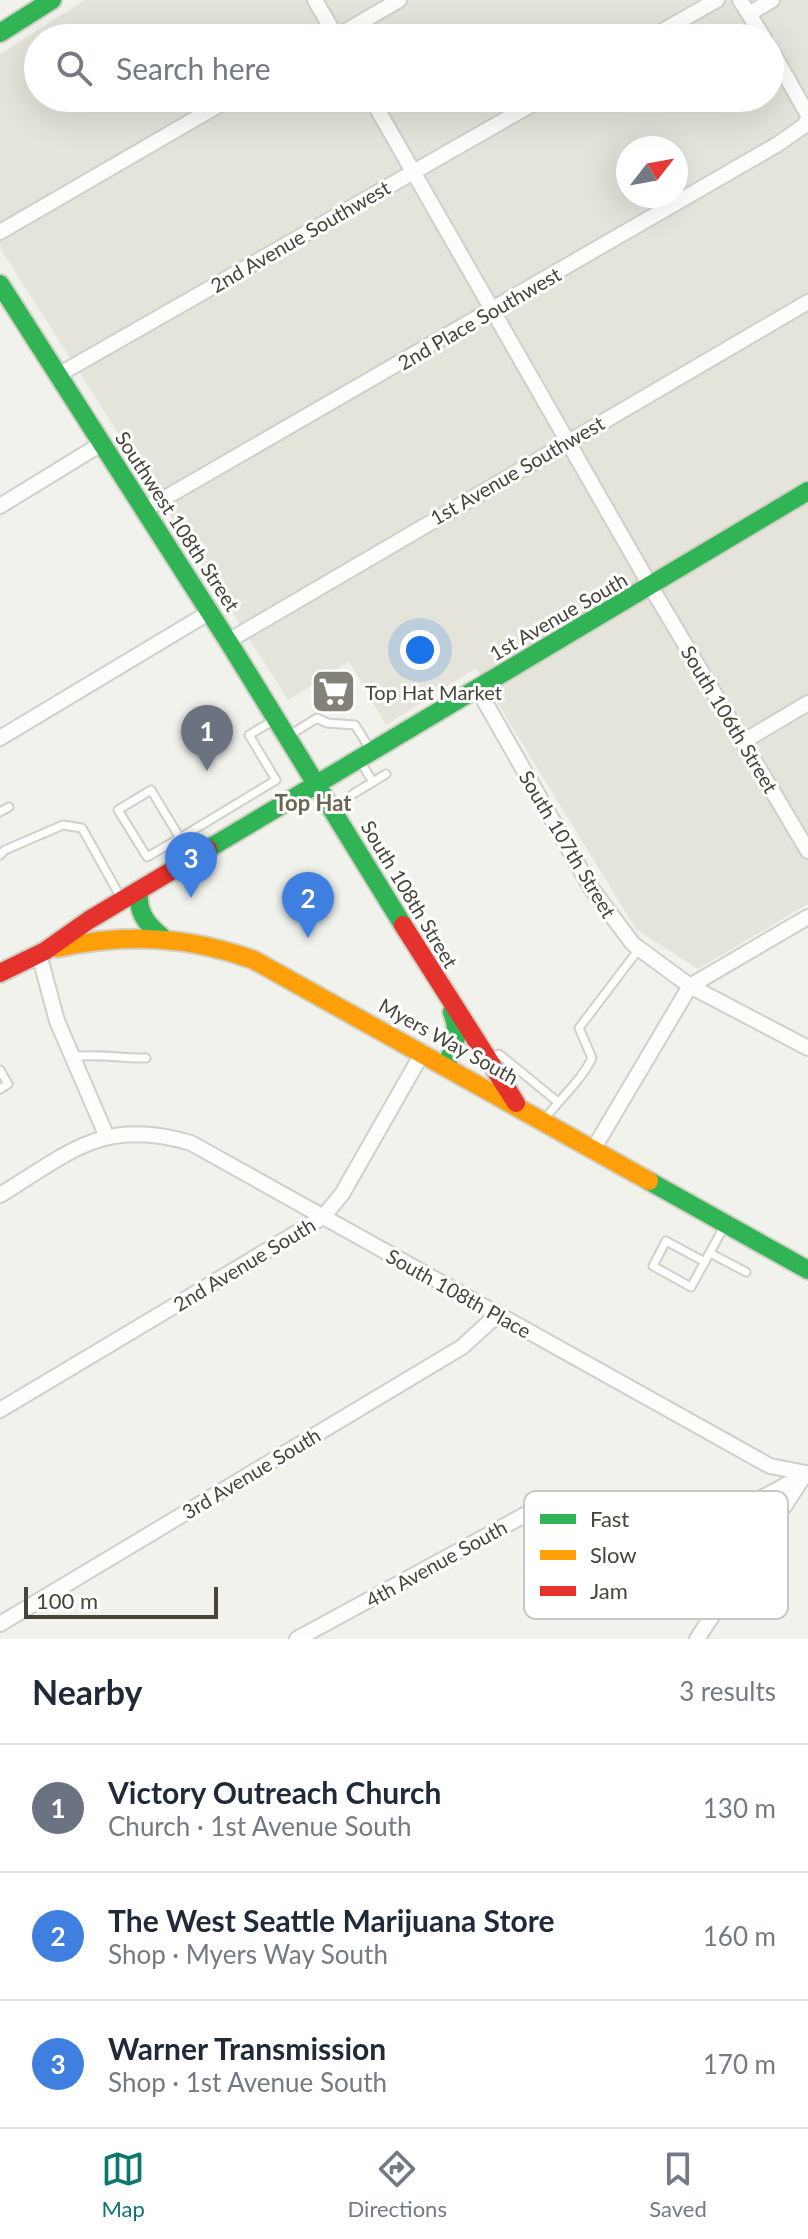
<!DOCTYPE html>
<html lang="en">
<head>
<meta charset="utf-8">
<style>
  body { margin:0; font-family:Lato,sans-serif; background:#f2f2f3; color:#1f2937 }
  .compass { position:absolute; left:616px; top:136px; width:72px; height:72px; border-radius:50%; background:#fff; box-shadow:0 8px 32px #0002; rotate:59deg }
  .scale { position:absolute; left:24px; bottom:20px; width:194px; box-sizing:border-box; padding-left:8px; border:4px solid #484538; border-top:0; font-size:22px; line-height:28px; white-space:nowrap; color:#484538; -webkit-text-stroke:6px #fff; paint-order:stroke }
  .you { position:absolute; left:420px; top:650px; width:28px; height:28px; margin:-20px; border:6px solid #fff; border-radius:50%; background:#1a73e8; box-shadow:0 0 0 12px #1a73e833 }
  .badge { display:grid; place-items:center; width:52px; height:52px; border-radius:50%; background:#0f766e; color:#fff; font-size:26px; font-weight:700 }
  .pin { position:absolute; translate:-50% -66px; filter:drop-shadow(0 2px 4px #0008) }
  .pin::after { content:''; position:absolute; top:42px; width:28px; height:24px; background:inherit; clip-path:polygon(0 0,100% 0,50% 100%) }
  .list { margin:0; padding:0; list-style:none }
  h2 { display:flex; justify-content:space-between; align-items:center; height:104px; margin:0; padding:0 32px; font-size:34px }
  h2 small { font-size:26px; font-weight:400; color:#747a83 }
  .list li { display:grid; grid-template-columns:52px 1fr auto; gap:24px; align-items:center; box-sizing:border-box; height:128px; padding:0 32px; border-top:2px solid #e0e1e3 }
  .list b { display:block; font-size:30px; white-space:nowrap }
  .list p { margin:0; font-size:26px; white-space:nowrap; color:#747a83 }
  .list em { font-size:26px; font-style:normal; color:#747a83 }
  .icon { flex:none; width:44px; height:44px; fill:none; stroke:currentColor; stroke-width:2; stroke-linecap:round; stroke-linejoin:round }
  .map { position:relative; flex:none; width:808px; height:1639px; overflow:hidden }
  .search { position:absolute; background:#fff; box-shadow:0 8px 32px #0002; left:24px; right:24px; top:24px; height:88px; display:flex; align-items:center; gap:20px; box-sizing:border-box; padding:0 28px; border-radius:44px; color:#747a83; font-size:30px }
  .sheet { height:488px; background:#fff }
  nav { display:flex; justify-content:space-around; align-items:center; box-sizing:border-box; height:112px; border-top:2px solid #e0e1e3; background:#fff; font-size:22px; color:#747a83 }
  nav a { display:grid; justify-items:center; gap:4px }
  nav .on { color:#0f766e }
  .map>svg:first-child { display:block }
</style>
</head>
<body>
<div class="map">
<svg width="808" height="1639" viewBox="0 0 808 1639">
  <rect width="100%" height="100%" fill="#f2f2ed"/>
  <path fill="#e5e4da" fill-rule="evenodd" d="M85,0H808V904L698,969L636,929L476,668L386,725L349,662L288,700L0,248V54ZM38,38H770V98H38ZM628,148H676V196H628Z"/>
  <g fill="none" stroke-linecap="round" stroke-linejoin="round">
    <defs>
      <path id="lane" d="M290,735L317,718L327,723L355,725L370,749
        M360,761L373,782
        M151,790L180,838L147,857L118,810Z
        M353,794L386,774
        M0,812L9,807
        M0,855L5,850L63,825L82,828L121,898
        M191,856L180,838L276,780L249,735L274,720
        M72,1057C97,1053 121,1059 146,1058
        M489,1058L499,1054L558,1102
        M0,1070L8,1084L0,1089
        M545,1119C560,1098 581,1081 592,1058L579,1028L639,949
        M710,1253L746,1272
        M705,1262L666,1241L653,1266L691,1287L725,1225"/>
      <path id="street" d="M315,0L337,38
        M740,0L764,38
        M749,14L772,0
        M334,38L399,0
        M650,38L717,0
        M770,48L808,115
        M371,98L651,587L808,851
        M0,232L231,98
        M58,375L543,98
        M0,506L101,444
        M144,510L778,144L805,125L808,118
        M228,641L808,302
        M477,688L591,888L633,944L690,986L808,1048
        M0,738L210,612
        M744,741L808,703
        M39,954L57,1021L107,1137
        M594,1148L690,986L808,917
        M0,1195C70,1152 104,1117 191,1143L770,1466L806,1473L697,1639
        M0,1410L323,1217L342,1194L423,1052
        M0,1624L462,1347L497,1315
        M297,1639L532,1511C585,1494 627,1516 679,1518C725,1519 763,1499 801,1476"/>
      <path id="fast" d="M0,33L52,0
        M0,284L228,641L403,925
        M208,849L808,491
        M139,890C137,911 145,923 161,936
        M446,1064C456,1047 460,1031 452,1012
        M649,1181L808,1270"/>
      <path id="slow" d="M57,948C126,933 187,936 254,960L649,1181"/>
      <path id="jam" d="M403,925L516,1103
        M0,973L45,951L89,920L208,849"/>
    </defs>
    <use href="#lane" stroke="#d0cfca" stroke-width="11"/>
    <use href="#street" stroke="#d0cfca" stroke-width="18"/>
    <use href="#fast" stroke="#d0d0c4" stroke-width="22"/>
    <use href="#slow" stroke="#d0d0c4" stroke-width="22"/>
    <use href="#jam" stroke="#d0d0c4" stroke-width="22"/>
    <use href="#lane" stroke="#fdfdfc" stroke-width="7"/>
    <use href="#street" stroke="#fdfdfc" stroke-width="14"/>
    <use href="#fast" stroke="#30b455" stroke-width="18"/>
    <use href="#slow" stroke="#ff9f0a" stroke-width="18"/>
    <use href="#jam" stroke="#e5322d" stroke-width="18"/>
  </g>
  <defs>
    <symbol id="supermarket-square" viewBox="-11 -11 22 22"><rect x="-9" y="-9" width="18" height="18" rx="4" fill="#848277" stroke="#fff"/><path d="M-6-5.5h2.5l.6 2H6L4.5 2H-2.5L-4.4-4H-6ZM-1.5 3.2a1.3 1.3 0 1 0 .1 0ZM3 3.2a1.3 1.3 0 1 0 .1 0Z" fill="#fff"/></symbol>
  </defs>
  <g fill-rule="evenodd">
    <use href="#supermarket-square" x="308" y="666" width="51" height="51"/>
  </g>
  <g text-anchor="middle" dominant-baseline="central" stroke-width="6" stroke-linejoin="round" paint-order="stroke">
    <g font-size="20" fill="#484538" stroke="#fff">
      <text transform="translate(300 236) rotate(-30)">2nd Avenue Southwest</text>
      <text transform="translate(479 318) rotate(-30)">2nd Place Southwest</text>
      <text transform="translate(517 470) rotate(-30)">1st Avenue Southwest</text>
      <text transform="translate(178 521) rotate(57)">Southwest 108th Street</text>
      <text transform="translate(558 616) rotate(-30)">1st Avenue South</text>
      <text transform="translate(730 719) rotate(59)">South 106th Street</text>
      <text transform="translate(568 844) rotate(59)">South 107th Street</text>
      <text transform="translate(410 894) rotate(59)">South 108th Street</text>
      <text transform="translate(449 1041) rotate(29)">Myers Way South</text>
      <text transform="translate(244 1264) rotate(-31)">2nd Avenue South</text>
      <text transform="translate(459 1293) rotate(29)">South 108th Place</text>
      <text transform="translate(251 1473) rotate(-31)">3rd Avenue South</text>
      <text transform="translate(436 1563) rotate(-29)">4th Avenue South</text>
    </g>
    <g font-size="20" fill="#484538" stroke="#fff" text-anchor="start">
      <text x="365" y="692">Top Hat Market</text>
    </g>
    <g font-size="22" font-weight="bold" fill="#6b654f" stroke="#fff">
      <text x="313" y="802">Top Hat</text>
    </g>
  </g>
  <rect x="524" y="1491" width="264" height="128" rx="12" fill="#fff" stroke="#c8c7c3" stroke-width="2"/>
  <rect x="540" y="1514" width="36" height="10" fill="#30b455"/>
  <rect x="540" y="1550" width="36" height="10" fill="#ff9f0a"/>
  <rect x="540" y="1586" width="36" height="10" fill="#e5322d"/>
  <g font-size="22" fill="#484538">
    <text x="590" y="1527">Fast</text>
    <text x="590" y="1563">Slow</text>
    <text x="590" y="1599">Jam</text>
  </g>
</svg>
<svg class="compass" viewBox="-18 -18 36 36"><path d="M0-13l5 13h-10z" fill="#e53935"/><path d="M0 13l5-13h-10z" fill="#747a83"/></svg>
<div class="scale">100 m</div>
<div class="you"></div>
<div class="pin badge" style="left:207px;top:771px;background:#6b7280">1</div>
<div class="pin badge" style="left:308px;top:938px;background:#3f7fe0">2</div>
<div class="pin badge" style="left:191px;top:898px;background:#3f7fe0">3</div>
<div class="search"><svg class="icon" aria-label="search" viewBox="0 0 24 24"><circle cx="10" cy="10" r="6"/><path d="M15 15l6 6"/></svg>Search here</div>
</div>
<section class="sheet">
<h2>Nearby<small>3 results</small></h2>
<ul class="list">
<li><span class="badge" style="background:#6b7280">1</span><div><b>Victory Outreach Church</b><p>Church · 1st Avenue South</p></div><em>130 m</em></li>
<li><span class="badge" style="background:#3f7fe0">2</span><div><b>The West Seattle Marijuana Store</b><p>Shop · Myers Way South</p></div><em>160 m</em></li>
<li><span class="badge" style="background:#3f7fe0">3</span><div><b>Warner Transmission</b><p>Shop · 1st Avenue South</p></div><em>170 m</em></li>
</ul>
</section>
<nav>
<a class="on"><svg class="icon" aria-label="map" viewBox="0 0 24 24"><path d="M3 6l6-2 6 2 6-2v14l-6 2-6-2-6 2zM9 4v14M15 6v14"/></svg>Map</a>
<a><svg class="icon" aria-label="directions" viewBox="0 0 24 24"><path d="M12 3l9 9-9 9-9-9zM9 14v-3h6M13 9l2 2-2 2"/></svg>Directions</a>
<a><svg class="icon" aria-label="saved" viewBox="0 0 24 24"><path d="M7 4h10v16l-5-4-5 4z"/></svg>Saved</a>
</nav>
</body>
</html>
